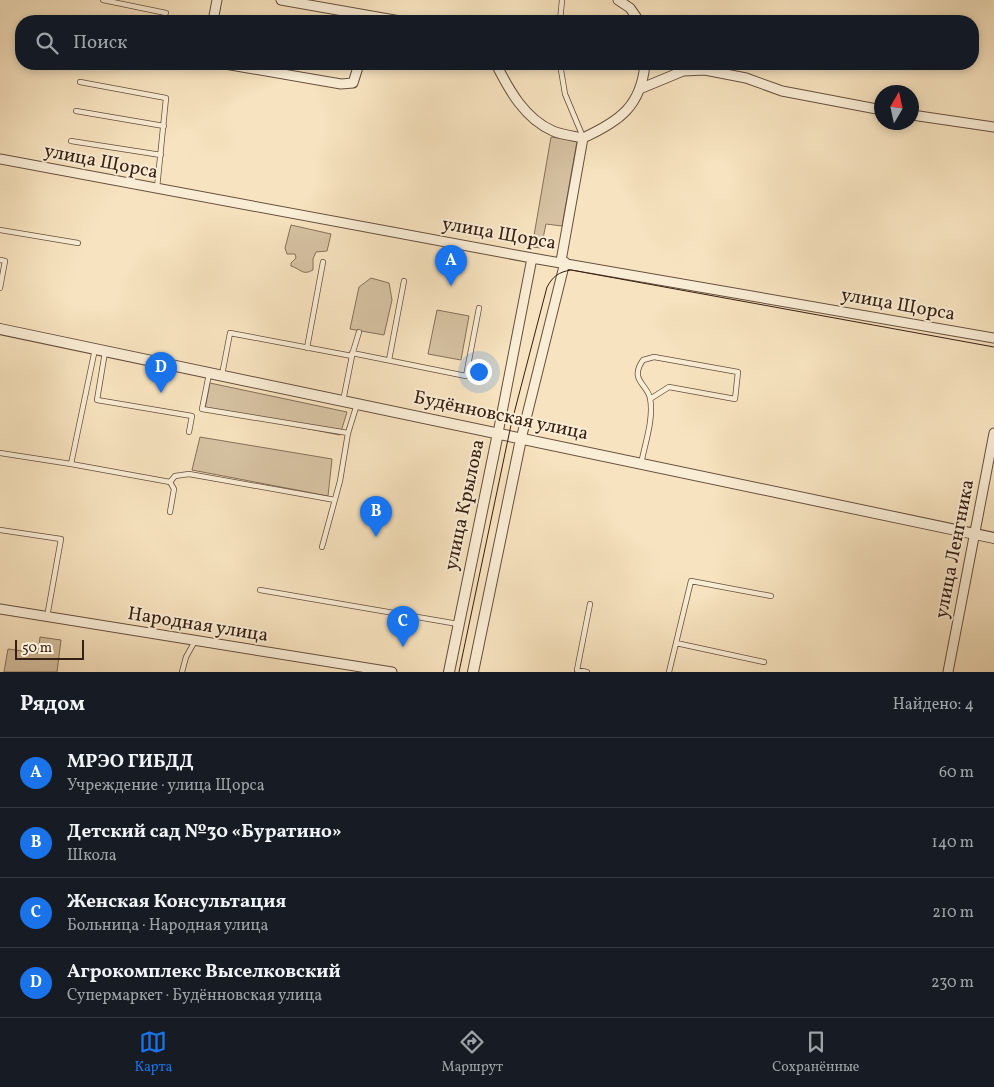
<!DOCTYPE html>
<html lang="ru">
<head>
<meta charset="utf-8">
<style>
  body { margin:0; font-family:Vollkorn,serif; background:#242831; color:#f1f3f6 }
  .compass { position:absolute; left:874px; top:85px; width:45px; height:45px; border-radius:50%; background:#171b24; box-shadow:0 2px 8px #0003; rotate:9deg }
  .scale { position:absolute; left:15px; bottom:12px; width:69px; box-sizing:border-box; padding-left:5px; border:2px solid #351e12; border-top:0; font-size:14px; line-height:18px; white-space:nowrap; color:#351e12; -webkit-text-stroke:4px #faedd5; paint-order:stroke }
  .you { position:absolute; left:478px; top:371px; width:18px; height:18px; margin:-12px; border:4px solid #fff; border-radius:50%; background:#1a73e8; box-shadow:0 0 0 8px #1a73e833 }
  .badge { display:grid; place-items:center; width:32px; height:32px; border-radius:50%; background:#1a73e8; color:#fff; font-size:16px; font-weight:700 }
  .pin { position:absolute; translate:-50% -41px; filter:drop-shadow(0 1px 2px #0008) }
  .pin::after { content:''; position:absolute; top:26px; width:18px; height:15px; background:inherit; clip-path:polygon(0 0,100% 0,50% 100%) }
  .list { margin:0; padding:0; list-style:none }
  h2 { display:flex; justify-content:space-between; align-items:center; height:65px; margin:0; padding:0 20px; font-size:21px }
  h2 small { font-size:16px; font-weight:400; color:#9ea1a6 }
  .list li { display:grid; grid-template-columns:32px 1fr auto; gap:15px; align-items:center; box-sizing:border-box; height:70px; padding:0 20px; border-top:1px solid #363941 }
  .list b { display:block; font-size:19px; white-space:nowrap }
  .list p { margin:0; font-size:16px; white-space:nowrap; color:#9ea1a6 }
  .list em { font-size:16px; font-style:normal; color:#9ea1a6 }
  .icon { flex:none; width:28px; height:28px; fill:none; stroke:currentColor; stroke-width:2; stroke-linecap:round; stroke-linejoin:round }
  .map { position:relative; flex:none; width:994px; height:672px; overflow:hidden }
  .search { position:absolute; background:#171b24; box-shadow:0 2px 8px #0003; left:15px; right:15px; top:15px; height:55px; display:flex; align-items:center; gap:12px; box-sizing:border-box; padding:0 18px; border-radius:20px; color:#9ea1a6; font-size:19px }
  .sheet { height:345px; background:#171b24 }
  nav { display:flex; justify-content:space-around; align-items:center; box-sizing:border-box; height:70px; border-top:1px solid #363941; background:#171b24; font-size:14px; color:#9ea1a6 }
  nav a { display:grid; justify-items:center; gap:2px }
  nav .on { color:#1a73e8 }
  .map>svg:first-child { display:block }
</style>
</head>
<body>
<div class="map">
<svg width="994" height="672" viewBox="0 0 994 672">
  <rect width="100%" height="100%" fill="#f7e3bf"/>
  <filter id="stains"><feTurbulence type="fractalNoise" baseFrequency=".004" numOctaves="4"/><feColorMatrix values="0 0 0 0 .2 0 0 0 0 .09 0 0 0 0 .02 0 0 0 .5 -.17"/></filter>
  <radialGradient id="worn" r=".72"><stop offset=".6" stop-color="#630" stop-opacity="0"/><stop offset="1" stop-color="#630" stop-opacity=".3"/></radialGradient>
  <path fill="#d6c2a2" stroke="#86705a" d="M551,137L577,141L562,226L546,224L541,248L532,247Z
    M291,225L331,234L327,251L316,252L313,259V270C302,276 301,269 291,266V263L296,258L295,254H287L285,248Z
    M371,278L389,283L392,300L384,335L350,329L359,287Z
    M437,310L469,316L461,360L428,354Z
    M210,383L347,412L340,435L205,409Z
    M200,437L332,459L328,496L192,470Z
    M40,637L61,640L57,672H4L8,649L38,653Z"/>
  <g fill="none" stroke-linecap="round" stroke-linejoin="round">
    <defs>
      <path id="service" d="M103,0L166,13
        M560,21L562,0
        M560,64L565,94L583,137
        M673,64L683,71
        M80,82L166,98L157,188
        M76,111L164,126
        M71,141L161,155
        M0,230L78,243
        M0,260L5,261L0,288
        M307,348L323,262
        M95,349L71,464L170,482L175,476L189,474L335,500
        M105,352L97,400L192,416L189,432
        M352,353L466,376L479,308
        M352,355L359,332
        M389,360L404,281
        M209,374L202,409L348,433
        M222,375L230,333L352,356L343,401
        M0,453L71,464
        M641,464C645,443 654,419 650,398C647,384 629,380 643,360L654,357L738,372L735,399L669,387L650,399
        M170,482L174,489L170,512
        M0,530L61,539L47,617
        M322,547L340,481L348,433L357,404
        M260,590L458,624
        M676,643L764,662
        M182,672L186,657L195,641
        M587,672L577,670L590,604
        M669,672L691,581L771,596"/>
      <path id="minor" d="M281,0L400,21
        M618,0L630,8L639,21
        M213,21L217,0
        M225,64L341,84L353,83L359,64
        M496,64C509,90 525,119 553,131C562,135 574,136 583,138C620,121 641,106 645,64
        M642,88L683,71L705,70L746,78L782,91L882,110
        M912,115L994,127
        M0,159L532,258L994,338
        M561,261L583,138
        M498,433L532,258
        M521,439L565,262
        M0,609L392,672
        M948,672L994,433"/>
      <path id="tertiary" d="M0,329L994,538
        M449,672L498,433
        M473,672L521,439"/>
    </defs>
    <use href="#service" stroke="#664f3d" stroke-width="6"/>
    <use href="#minor" stroke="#664f3d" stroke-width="11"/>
    <use href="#tertiary" stroke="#664f3d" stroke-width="12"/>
    <use href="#service" stroke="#faedd5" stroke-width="4.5"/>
    <use href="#minor" stroke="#faedd5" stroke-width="9"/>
    <use href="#tertiary" stroke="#faedd5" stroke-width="10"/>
    <path stroke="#351e12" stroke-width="1" d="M459,672L511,425L547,287C553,276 559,272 571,270L994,347"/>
  </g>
  <g text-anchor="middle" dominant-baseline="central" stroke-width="4" stroke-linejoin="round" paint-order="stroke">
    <g font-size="19" fill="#351e12" stroke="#faedd5">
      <text transform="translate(101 162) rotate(11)">улица Щорса</text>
      <text transform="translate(499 234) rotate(10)">улица Щорса</text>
      <text transform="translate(898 305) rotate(10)">улица Щорса</text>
      <text transform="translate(501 416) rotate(12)">Будённовская улица</text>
      <text transform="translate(465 505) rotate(-78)">улица Крылова</text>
      <text transform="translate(955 549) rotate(-79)">улица Ленгника</text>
      <text transform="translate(198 625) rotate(9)">Народная улица</text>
    </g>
  </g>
  <rect width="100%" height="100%" filter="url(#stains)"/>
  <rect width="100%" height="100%" fill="url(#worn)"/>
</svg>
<svg class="compass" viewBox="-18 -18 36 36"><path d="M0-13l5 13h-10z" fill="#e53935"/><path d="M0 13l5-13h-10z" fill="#9ea1a6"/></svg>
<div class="scale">50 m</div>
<div class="you"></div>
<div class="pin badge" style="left:451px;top:286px">A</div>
<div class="pin badge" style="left:376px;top:537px">B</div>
<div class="pin badge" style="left:403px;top:647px">C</div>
<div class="pin badge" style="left:161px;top:393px">D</div>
<div class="search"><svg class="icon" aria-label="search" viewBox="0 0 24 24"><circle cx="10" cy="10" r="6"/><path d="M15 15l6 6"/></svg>Поиск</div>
</div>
<section class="sheet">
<h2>Рядом<small>Найдено: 4</small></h2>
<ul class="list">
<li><span class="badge">A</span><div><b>МРЭО ГИБДД</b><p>Учреждение · улица Щорса</p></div><em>60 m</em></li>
<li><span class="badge">B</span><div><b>Детский сад №30 «Буратино»</b><p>Школа</p></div><em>140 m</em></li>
<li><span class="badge">C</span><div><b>Женская Консультация</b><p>Больница · Народная улица</p></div><em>210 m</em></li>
<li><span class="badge">D</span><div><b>Агрокомплекс Выселковский</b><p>Супермаркет · Будённовская улица</p></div><em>230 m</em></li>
</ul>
</section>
<nav>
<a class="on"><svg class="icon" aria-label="map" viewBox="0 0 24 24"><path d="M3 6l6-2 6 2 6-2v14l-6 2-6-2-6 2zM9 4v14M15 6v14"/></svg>Карта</a>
<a><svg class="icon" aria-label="directions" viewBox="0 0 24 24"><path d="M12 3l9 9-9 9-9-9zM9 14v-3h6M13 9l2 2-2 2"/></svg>Маршрут</a>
<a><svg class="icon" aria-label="saved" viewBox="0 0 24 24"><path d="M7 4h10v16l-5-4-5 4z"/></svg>Сохранённые</a>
</nav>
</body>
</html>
